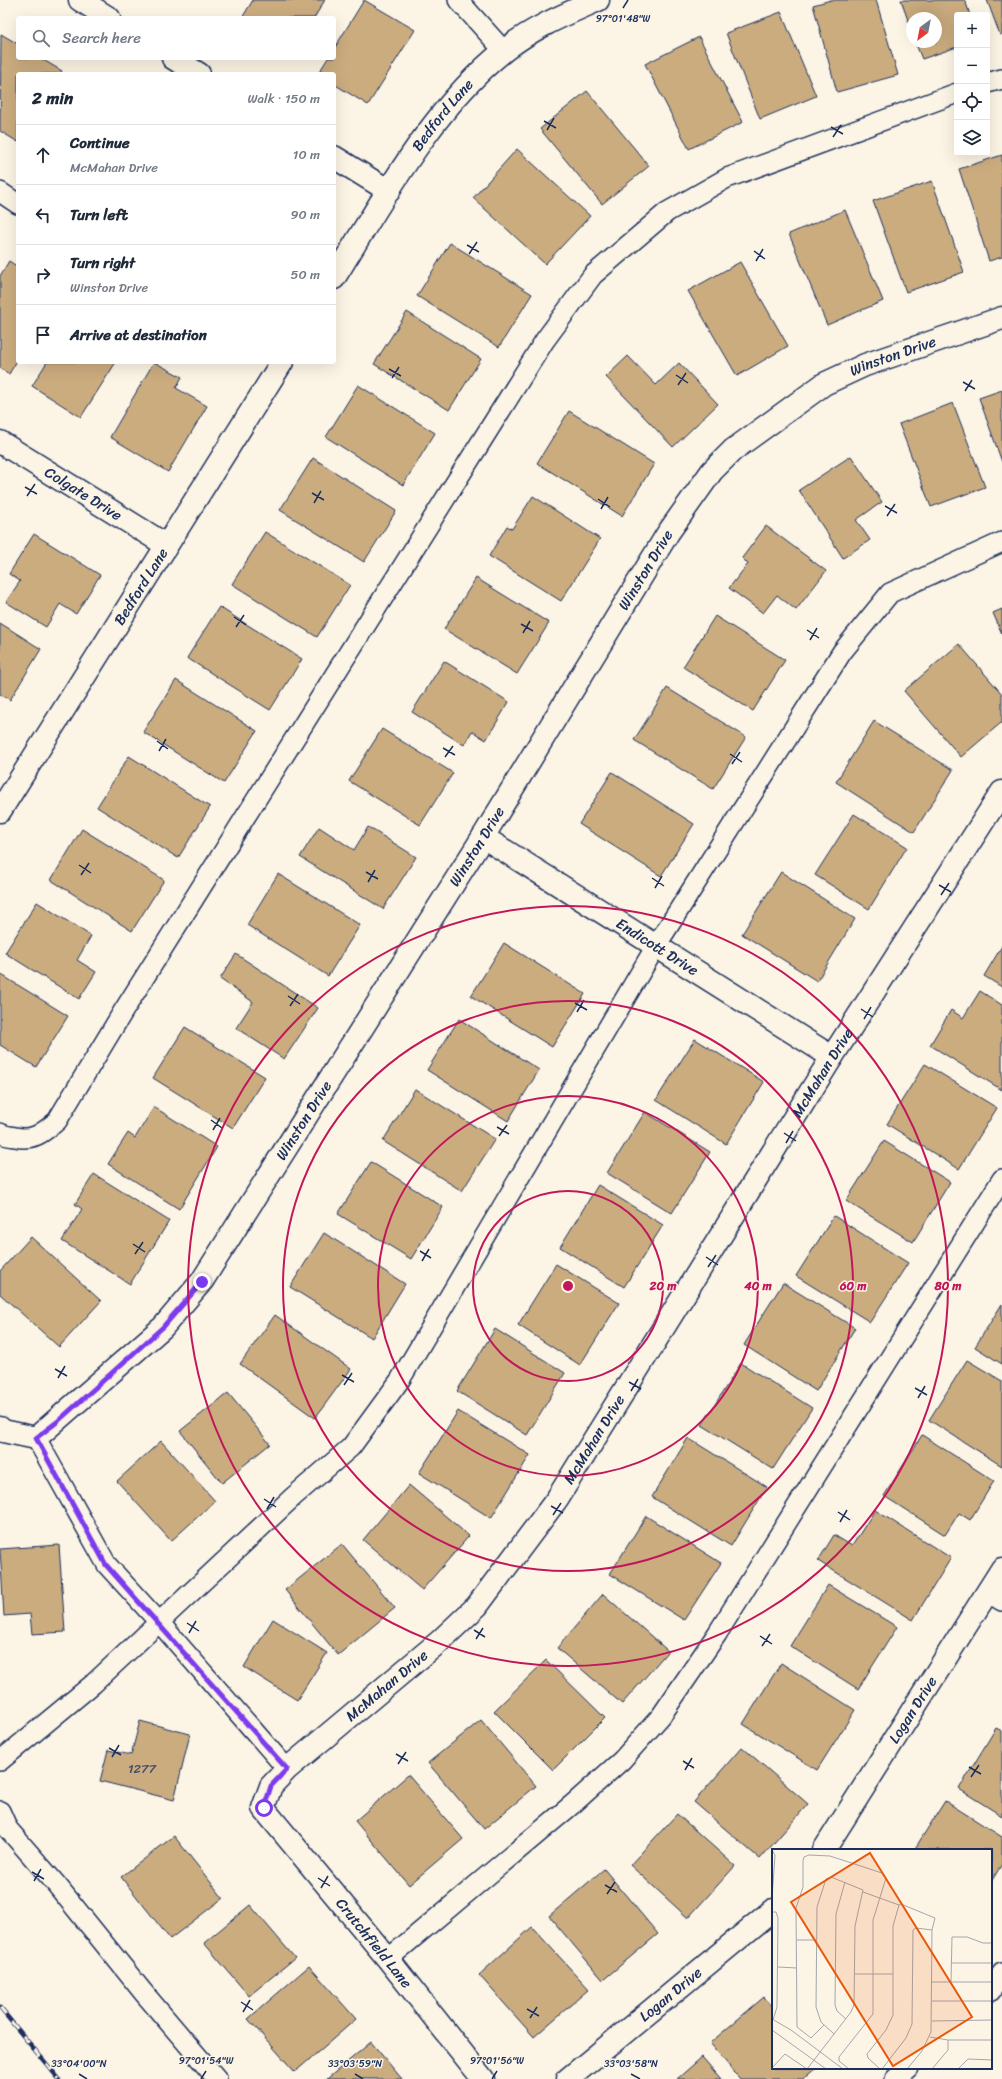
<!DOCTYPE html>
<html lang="en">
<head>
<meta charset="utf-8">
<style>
  body { margin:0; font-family:Sriracha,sans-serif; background:#f2f2f3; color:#1f2937 }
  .controls { position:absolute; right:12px; top:12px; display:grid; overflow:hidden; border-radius:4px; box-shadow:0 4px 16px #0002 }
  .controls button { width:36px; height:36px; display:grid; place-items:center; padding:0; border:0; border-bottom:1px solid #e0e1e3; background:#fff; color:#1f2937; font:20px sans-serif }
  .compass { position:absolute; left:906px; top:12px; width:36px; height:36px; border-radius:50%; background:#fff; box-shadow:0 4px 16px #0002; rotate:212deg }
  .stop { position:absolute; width:12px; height:12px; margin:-9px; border:3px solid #7c3aed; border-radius:50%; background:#fff }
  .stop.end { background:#7c3aed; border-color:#fff; box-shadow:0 1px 4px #0008 }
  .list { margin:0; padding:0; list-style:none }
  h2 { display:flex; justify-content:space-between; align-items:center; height:52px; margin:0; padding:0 16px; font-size:17px }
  h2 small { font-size:13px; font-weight:400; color:#747a83 }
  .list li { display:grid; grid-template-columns:26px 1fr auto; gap:12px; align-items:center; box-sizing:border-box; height:60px; padding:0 16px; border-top:1px solid #e0e1e3 }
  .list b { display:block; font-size:15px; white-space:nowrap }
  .list p { margin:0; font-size:13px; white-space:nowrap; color:#747a83 }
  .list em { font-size:13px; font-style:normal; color:#747a83 }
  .icon { flex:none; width:22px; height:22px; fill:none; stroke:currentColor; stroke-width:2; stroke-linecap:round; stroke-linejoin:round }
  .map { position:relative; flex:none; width:1002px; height:2079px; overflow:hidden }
  .search { position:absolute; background:#fff; box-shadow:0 4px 16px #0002; left:16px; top:16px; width:320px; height:44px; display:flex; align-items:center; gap:10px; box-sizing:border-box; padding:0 14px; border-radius:4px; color:#747a83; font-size:15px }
  .panel { position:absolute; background:#fff; box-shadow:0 4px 16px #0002; left:16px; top:72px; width:320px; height:292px; border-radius:4px }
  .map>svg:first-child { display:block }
</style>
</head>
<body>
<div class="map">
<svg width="1002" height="2079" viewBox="0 0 1002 2079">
  <rect width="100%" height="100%" fill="#fcf5e5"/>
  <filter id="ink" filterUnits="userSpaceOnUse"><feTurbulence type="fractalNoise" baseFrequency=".025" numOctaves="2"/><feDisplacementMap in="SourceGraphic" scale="8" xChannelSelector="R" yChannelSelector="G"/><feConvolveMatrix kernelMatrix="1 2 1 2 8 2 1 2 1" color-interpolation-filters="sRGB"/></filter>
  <g filter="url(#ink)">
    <path fill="#cbac7f" stroke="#1b2f5e" d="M253,0H325L314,18H242Z
      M364,0L415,30L368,105L334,84V74H318L328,58H334V49Z
      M831,0H876L898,75L837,92L813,5Z
      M901,0H965L970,15H957V47L922,59L915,42H936V18H912V32Z
      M987,0H1002V34L1000,35Z
      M781,12L816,96L760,119L726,33Z
      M1,34L18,44V58H40L62,71L60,74H18V142L0,131Z
      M699,37L743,122L689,149L645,64Z
      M587,91L649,166L602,204L540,129Z
      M517,149L590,216L545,264L473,198Z
      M1002,155V257L989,261L959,169Z
      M932,181L964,272L906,292L873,201Z
      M845,210L883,301L827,325L789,234Z
      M450,243L532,294L499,347L417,296Z
      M9,261L18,267V359L9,374L0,368V276Z
      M740,262L788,346L737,376L688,291Z
      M407,312L481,359L449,410L374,364Z
      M628,356L656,385L679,363L718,404L673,447L606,377Z
      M47,362H116L81,417L32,386Z
      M154,362L182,377L176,388L207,406L168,472L110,437Z
      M358,385L435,433L403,485L326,437Z
      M1002,390V462L979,398Z
      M953,403L985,487L931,507L899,424Z
      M569,411L654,464L622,516L537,463Z
      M851,456L882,502L856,520L870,540L843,558L799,490Z
      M313,458L396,511L364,562L280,510Z
      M533,496L600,539L561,601L489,556L507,526L512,529Z
      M766,526L826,571L796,610L777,595L763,613L729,588L748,564L742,558Z
      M265,532L350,585L317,637L232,584Z
      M34,534L100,575L76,614L60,604L46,627L6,602L20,581L9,574Z
      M476,578L549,623L517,674L444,629Z
      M219,607L302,659L270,710L187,658Z
      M1002,609V634L993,613Z
      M715,616L785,660L753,711L683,667Z
      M0,623L41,649L10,700L0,694Z
      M959,644L1002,694V722L961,757L904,691Z
      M444,661L509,702L486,740L472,731L464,745L412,712Z
      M176,680L257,731L224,783L143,732Z
      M667,688L746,737L713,789L634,740Z
      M874,721L953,770L914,832L836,782Z
      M382,729L453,773L420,825L349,781Z
      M129,756L210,807L178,858L97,807Z
      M612,772L694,824L661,876L579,824Z
      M854,814L907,847L869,909L815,875Z
      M319,827L354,850L368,827L416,857L383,909L300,857Z
      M82,829L164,880L132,931L51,880Z
      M781,872L855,919L817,981L742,934Z
      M278,874L360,925L328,976L247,925Z
      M37,902L91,936L77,960L96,972L79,999L5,953Z
      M504,943L585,994L552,1047L471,996Z
      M1002,946V987L984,976Z
      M236,954L318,1008L284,1059L236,1028L253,1002L220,979Z
      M0,974L68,1016L36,1067L0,1045Z
      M980,991L1002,1005V1090L930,1045L951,1010L963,1018Z
      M459,1019L539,1070L508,1121L427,1070Z
      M185,1027L265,1077L233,1128L153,1078Z
      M695,1039L764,1082L726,1144L656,1100Z
      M925,1064L997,1108L959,1169L887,1124Z
      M415,1089L495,1139L462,1191L383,1141Z
      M154,1107L217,1147L179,1209L108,1164L128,1133L135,1138Z
      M645,1112L710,1152L672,1213L607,1173Z
      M884,1141L950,1182L913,1242L846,1201Z
      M371,1162L443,1207L411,1259L338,1214Z
      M94,1174L169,1221L130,1284L62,1241L82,1209L75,1204Z
      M598,1185L663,1225L624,1287L560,1247Z
      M834,1216L908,1263L870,1322L796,1276Z
      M324,1233L405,1284L372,1338L290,1287Z
      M31,1237L101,1301L59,1347L0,1294V1271Z
      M556,1264L619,1303L580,1365L518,1325Z
      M783,1283L855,1328L816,1391L744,1345Z
      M1002,1304V1364L975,1347Z
      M275,1315L351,1369L315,1418L240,1364Z
      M495,1329L565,1373L527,1435L457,1391Z
      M967,1360L1002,1381V1466L929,1420Z
      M741,1363L812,1408L773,1469L702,1425Z
      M228,1393L270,1444L222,1483L180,1431Z
      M458,1411L530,1455L491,1518L419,1473Z
      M922,1435L994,1481L970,1520L959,1513L945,1535L884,1496Z
      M688,1438L767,1487L731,1546L652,1497Z
      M161,1441L215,1501L171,1541L117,1481Z
      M409,1485L469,1536L422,1590L363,1540Z
      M875,1510L951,1558L913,1620L818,1561L834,1535L852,1546Z
      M646,1516L721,1563L684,1620L610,1574Z
      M342,1544L395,1608L338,1655L285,1590Z
      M59,1545L65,1632L32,1634L30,1614L4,1616L0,1549Z
      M828,1585L897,1627L858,1689L790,1646Z
      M603,1594L668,1651L622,1704L557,1648Z
      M273,1619L327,1653L297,1700L244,1667Z
      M546,1660L605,1718L553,1770L494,1711Z
      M781,1663L855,1710L817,1770L743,1724Z
      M481,1720L536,1786L484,1829L428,1763Z
      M140,1721L190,1734L174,1800L100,1781L108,1750L131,1755Z
      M996,1728L1002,1731V1816L959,1789Z
      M742,1747L808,1804L760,1859L694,1802Z
      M408,1775L463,1839L409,1885L355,1821Z
      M945,1801L1002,1837V1864L991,1882V1850H914Z
      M677,1814L735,1866L688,1918L630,1865Z
      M174,1836L223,1898L170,1939L121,1877Z
      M604,1869L658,1934L603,1980L549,1916Z
      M250,1905L295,1958L249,1996L204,1943Z
      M532,1927L589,1989L534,2037L479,1975Z
      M309,1966L356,2019L295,2072L248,2019Z
      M764,1997L773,2007V2068H816L803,2079H740L710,2043Z
      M371,2042L402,2079H327Z
      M702,2057L721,2079H677Z"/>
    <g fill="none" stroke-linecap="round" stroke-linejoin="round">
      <defs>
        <path id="service" d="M458,0L504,51
          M987,83L1002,79
          M0,192L18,204
          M0,1133C5,1136 9,1136 15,1137C34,1141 42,1133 57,1121L124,1010L545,340L593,275L667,212L727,178L957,93
          M36,1438L107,1565L159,1622L287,1769
          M987,1592L1002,1601
          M0,1761L93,1684L293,1497L351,1447L400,1380L656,946L842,652L890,593L1002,542
          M0,1811L8,1829L56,1884L143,1992L217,2079
          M388,1959L574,1803L622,1760L661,1716L717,1634L1002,1179
          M991,1991L1002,1973
          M895,2079L909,2068"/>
        <g id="minor">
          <path d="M80,0L109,18"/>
          <path d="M173,58L199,74"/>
          <path d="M334,157L389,191"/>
          <path id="s1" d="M334,278C383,200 432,108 505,50C532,28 566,14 598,0"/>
          <path id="s2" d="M0,442L166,545"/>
          <path id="s3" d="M0,811L282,362"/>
          <path id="s4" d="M483,837L832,1057"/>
          <path id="s5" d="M0,1428L3,1431L36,1438L163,1327L202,1281L483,837L668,533L712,471L733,450L824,384L865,365L1002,318"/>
          <path id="s6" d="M824,1850L1002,1569"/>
          <path id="s7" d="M483,2079L388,1959L263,1808L271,1786L287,1769L440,1641L477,1606L557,1499L832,1057L1002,792"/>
          <path id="s8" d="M568,2079L773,1910"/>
        </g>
      </defs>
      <use href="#service" stroke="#1b2f5e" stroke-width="22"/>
      <use href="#minor" stroke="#1b2f5e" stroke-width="25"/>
      <use href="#service" stroke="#fcf5e5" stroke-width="19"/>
      <use href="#minor" stroke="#fcf5e5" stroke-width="22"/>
      <defs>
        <path id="rail" d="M0,2008L59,2079"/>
      </defs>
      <use href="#rail" stroke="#1b2f5e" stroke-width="4.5"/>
      <use href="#rail" stroke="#fcf5e5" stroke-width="3" stroke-dasharray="9" stroke-linecap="butt"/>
    </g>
  </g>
  <g fill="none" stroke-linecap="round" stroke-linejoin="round" filter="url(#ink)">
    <path stroke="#7c3aed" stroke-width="5" d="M202,1282L163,1327L57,1422L36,1438L106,1565L287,1769L271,1786L264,1808"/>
  </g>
  <path fill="none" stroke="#1b2f5e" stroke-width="1.5" d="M623,8L628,0M544,121L556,128M831,127L843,134M547,130L554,118M833,137L841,125M467,245L479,252M754,251L765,259M469,254L477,242M756,261L763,249M389,369L401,376M676,375L688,383M392,378L399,367M963,382L975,389M678,385L686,373M965,391L972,380M25,487L37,494M312,493L324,500M27,496L35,484M598,499L610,507M314,503L321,491M885,506L897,513M601,509L608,497M887,516L895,504M234,617L246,625M521,624L533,631M236,627L244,615M807,630L819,638M523,633L530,621M810,640L817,628M157,741L168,749M443,748L455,755M159,751L166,739M730,754L742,762M445,757L453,746M732,764L740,752M79,865L91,873M366,872L378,879M81,875L89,863M652,878L664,886M368,882L375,870M939,885L951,892M655,888L662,876M941,895L949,883M288,996L300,1004M575,1003L587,1010M290,1006L298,994M861,1009L873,1017M577,1012L584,1000M864,1019L871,1007M211,1120L222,1128M497,1127L509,1134M213,1130L220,1118M784,1133L796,1141M499,1136L507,1125M786,1143L793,1131M133,1244L145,1252M420,1251L431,1258M135,1254L143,1242M706,1257L718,1265M422,1261L429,1249M708,1267L716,1255M55,1369L67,1376M342,1375L354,1382M58,1378L65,1366M629,1382L641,1389M344,1385L352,1373M915,1388L927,1395M631,1391L638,1379M918,1398L925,1386M264,1499L276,1507M551,1506L563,1513M267,1509L274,1497M838,1512L850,1520M553,1515L561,1503M840,1522L847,1510M187,1623L199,1631M474,1630L485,1637M189,1633L196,1621M760,1636L772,1644M476,1639L483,1628M762,1646L770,1634M109,1748L121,1755M396,1754L408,1761M112,1757L119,1745M683,1761L694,1768M398,1764L406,1752M969,1767L981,1774M685,1770L692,1758M971,1777L979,1765M32,1872L44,1879M318,1878L330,1886M34,1881L41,1869M605,1885L617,1892M321,1888L328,1876M607,1894L615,1882M241,2002L253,2010M527,2009L539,2016M243,2012L250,2000M530,2018L537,2007M79,2074L87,2079M355,2074L363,2079M631,2074L640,2079M201,2079L206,2071M492,2079L497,2071"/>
  <g fill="none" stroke="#c2185b" stroke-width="2">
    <circle cx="568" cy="1286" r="95"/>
    <circle cx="568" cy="1286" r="190"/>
    <circle cx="568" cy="1286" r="285"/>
    <circle cx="568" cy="1286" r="380"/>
  </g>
  <g text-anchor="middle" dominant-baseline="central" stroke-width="3" stroke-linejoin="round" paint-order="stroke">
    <g font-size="13" fill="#474e66">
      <text x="142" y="1768">1277</text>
    </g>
    <g font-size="15" fill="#1b2f5e" stroke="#fcf5e5">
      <text stroke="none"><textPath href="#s1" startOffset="196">Bedford Lane</textPath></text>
      <text stroke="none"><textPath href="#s5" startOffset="1441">Winston Drive</textPath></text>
      <text stroke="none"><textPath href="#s2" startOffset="98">Colgate Drive</textPath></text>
      <text stroke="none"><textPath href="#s5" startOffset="1105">Winston Drive</textPath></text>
      <text stroke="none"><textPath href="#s3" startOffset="265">Bedford Lane</textPath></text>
      <text stroke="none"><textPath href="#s5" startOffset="781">Winston Drive</textPath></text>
      <text stroke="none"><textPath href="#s4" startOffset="206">Endicott Drive</textPath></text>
      <text stroke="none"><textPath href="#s7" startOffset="1282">McMahan Drive</textPath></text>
      <text stroke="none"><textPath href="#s5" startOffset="457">Winston Drive</textPath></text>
      <text stroke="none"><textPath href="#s7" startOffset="850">McMahan Drive</textPath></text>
      <text stroke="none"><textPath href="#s7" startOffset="526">McMahan Drive</textPath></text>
      <text stroke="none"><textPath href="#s6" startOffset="166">Logan Drive</textPath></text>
      <text transform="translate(374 1943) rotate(51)">Crutchfield Lane</text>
      <text stroke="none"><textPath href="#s8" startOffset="133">Logan Drive</textPath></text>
    </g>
  </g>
  <g transform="translate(772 1849)">
    <rect width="220" height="220" fill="#fcf5e5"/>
    <path fill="none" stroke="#a2a6af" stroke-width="1" d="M0,1L3,6L0,50M73,33L64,65L63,156L65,162L74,170M91,43L127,56M0,63H4L6,69L5,158L1,171M25,91H44M179,114H220M6,118L25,119M83,125H121M160,133H220M179,133L180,88H195L211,94H220M160,152H220M0,170L19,181L71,220M160,172L220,171M52,176L39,189L25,178L24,59L31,38V12L32,8L37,6L58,7L110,24L114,29L101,71V165L67,208V212L77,220M0,181L54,220M158,188L176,191M0,219L13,205L35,220M35,220L42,211L79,163L82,156L83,77L91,41L59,28L54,30L45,58L44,158L49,173L62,185M108,220L96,209L95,205L114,181L121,166V77L127,56L129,55L163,69L160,81L159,183L150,202L135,220M110,220L134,189L140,175L141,81L144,79L160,81M160,220L176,201V191H220M186,220L196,210L220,211"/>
    <path fill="#e8590c" fill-opacity="0.15" stroke="#e8590c" stroke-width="2" d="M98,4L200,168L121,217L19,53Z"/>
    <rect width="220" height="220" fill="none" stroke="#1b2f5e" stroke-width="2"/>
  </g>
  <g font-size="10" text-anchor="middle" fill="#1b2f5e" stroke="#fcf5e5" stroke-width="3" stroke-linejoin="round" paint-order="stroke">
    <text x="623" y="22">97°01'48"W</text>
    <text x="206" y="2064">97°01'54"W</text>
    <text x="497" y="2064">97°01'56"W</text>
    <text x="79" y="2067">33°04'00"N</text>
    <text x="355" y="2067">33°03'59"N</text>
    <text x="631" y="2067">33°03'58"N</text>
  </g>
  <circle cx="568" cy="1286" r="6" fill="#c2185b" stroke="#fcf5e5" stroke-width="2"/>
  <g font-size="12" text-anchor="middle" font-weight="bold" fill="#c2185b" stroke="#fcf5e5" stroke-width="3" stroke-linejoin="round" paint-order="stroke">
    <text x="663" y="1290">20 m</text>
    <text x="758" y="1290">40 m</text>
    <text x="853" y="1290">60 m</text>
    <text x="948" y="1290">80 m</text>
  </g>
</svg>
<div class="controls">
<button>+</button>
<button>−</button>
<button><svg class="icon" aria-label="locate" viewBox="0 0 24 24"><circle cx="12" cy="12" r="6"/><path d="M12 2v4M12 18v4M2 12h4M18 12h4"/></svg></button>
<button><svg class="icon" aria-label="layers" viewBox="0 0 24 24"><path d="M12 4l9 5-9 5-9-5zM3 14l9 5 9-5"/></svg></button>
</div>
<svg class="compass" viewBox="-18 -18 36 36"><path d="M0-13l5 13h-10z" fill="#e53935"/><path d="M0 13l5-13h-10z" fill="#747a83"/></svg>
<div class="stop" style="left:264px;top:1808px"></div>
<div class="stop end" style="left:202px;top:1282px"></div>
<div class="search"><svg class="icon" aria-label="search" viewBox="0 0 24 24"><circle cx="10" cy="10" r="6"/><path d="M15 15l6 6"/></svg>Search here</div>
<section class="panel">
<h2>2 min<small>Walk · 150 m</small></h2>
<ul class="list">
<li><svg class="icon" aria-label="ahead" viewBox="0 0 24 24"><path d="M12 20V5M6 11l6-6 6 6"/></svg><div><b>Continue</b><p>McMahan Drive</p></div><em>10 m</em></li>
<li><svg class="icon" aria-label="left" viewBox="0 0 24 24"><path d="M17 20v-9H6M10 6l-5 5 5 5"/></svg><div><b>Turn left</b></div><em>90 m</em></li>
<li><svg class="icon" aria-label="right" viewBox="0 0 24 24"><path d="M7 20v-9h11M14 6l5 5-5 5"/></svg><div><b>Turn right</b><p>Winston Drive</p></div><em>50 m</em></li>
<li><svg class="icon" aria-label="arrive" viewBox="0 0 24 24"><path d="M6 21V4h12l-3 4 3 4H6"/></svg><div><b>Arrive at destination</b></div></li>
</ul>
</section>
</div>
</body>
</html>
